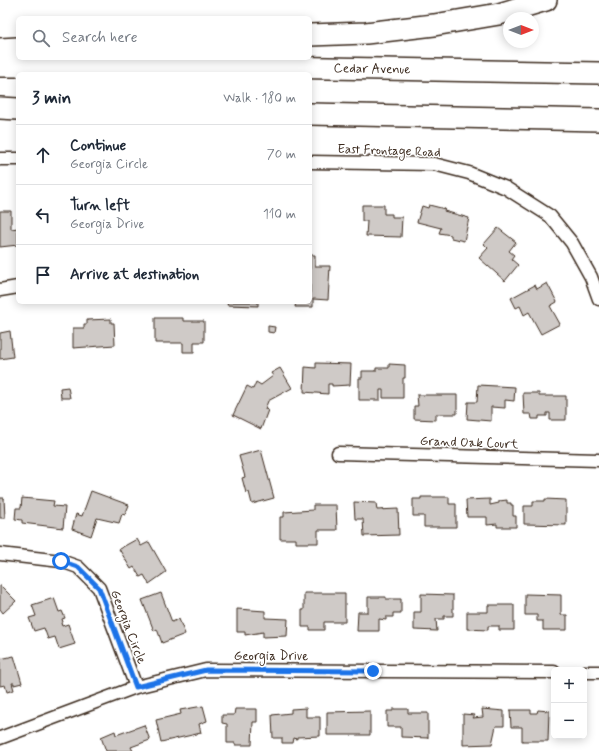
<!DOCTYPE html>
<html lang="en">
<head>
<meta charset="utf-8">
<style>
  body { margin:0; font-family:Mynerve,sans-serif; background:#f2f2f3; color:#1f2937 }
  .controls { position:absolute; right:12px; bottom:12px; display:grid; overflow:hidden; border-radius:6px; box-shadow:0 2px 10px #0003 }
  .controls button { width:36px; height:36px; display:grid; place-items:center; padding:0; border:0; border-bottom:1px solid #e0e1e3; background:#fff; color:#1f2937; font:20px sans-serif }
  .compass { position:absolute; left:503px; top:12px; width:36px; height:36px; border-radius:50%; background:#fff; box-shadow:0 2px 10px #0003; rotate:90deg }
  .stop { position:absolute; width:12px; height:12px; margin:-9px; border:3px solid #1a73e8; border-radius:50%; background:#fff }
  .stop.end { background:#1a73e8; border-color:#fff; box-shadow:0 1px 4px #0008 }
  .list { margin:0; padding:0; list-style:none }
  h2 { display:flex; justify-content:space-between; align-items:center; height:52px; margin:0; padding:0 16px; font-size:17px }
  h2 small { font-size:13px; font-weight:400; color:#747a83 }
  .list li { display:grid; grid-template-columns:26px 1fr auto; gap:12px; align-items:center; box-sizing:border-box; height:60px; padding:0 16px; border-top:1px solid #e0e1e3 }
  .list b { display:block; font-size:15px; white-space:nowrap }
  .list p { margin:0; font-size:13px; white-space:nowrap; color:#747a83 }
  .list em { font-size:13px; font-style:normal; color:#747a83 }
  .icon { flex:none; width:22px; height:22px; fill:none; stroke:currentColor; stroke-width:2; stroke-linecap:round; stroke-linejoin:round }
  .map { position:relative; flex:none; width:599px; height:751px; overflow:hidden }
  .search { position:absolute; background:#fff; box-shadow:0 2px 10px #0003; left:16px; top:16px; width:296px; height:44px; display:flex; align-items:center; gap:10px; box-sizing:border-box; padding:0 14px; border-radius:6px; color:#747a83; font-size:15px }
  .panel { position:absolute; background:#fff; box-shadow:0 2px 10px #0003; left:16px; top:72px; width:296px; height:232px; border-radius:6px }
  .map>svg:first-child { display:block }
</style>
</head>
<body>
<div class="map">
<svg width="599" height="751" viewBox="0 0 599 751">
  <rect width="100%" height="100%" fill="#fff"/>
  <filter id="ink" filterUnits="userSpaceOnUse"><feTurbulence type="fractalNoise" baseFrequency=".025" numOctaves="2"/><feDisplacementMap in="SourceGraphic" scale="8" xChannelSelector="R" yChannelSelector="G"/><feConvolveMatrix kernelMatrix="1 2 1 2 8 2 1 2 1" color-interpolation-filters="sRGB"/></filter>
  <g filter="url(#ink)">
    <path fill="#cfcac7" stroke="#3b2a1e" d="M362,205H384V214H392V217H402L401,237L366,236L367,221H362Z
      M429,205L445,209L444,211L469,218L464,241L451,238V235L439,233L441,228L417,222L422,206L428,208Z
      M0,211H11V229L18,228V245L0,247Z
      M498,228L516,242L509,251L514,255L511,259L518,265L505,281L479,258L488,248L484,244Z
      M310,255H315V266H330L328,300L313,299V307H295L296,302H310Z
      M547,283L557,302L550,306L560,324L541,334L529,312L524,315L520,306L516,308L511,298L535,285L537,289Z
      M228,302H258V306L227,305Z
      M155,318H183V321H204V342H194V352H183V343H155Z
      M111,319V323H114L115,345L73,348V328H84V324H87V320Z
      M268,326L275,327L274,333L268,332Z
      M10,331L13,357L0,359V333Z
      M316,363L351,364L350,385L332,386V384H328V394L304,392L305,367L316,368Z
      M389,364L405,365V378H403V398H383V390H380V400H359V378H362V371H376V368H389Z
      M280,368L292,388L268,401L265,409L268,410L261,429L233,415L247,386L253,389L256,382L261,385L273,376L271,373Z
      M478,385L515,387L514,401L505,400V408L491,407V421L467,419L468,402H477Z
      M68,387L70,398H61L60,388Z
      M523,393H539V396H566V420H550V413H547V416H539V419H532L531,414H524Z
      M417,395H457V414H436V420L414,419V406H418Z
      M261,450L274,498L252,504L249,492L246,493L242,478L245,477L239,456Z
      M91,491L129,505L125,515L122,514L119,523L97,518L91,536L72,529L76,514L82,516Z
      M421,497H449V504H456V527H424V516H413V499H421Z
      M0,498H4L5,518H0Z
      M22,498L54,501L53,506L65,507L63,528L22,523V520L15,519L16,508H21Z
      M490,499V505L499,503V501L507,500V503H511V505H513V516H516V527H497V524L487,525V517H467L466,500Z
      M545,499L566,500V525L524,524V506H533V501H545Z
      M354,502L376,503L377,510L398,509L399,535L364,536L363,519H355Z
      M313,505H336L337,530H318V543H296V539H280V517H284V512L313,510Z
      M137,539L141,546L149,542L166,572L149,584L144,575L140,577L134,567L131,569L119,549Z
      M0,586H1L16,601L3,613L0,609Z
      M161,593L172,622L179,619L185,634L162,643L157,629L154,631L142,600Z
      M304,593H345V622H324V630H310V627H302V610H304Z
      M421,594L453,595V616H444V619H436L437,631L414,630V612H421Z
      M525,594L561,595V615H567V630H543V621H537V615H525Z
      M368,597H386V599H401V613H393V617H386V620L379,619V631H357L358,612H368Z
      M54,598L59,612L62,611L65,618L62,619L63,622L61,623L62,626L68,624L75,644L59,649L55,637L48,639L44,628L34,631L29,618L36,616L32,605Z
      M488,605H514V630H499V626H488V630L467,629V612H488Z
      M237,609L265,611V618L288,619L287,636L263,637V632L245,635V632H237Z
      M14,656L22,683L14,685V683H12L14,690L7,692L5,685L0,686V659Z
      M203,706L207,721L199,724L201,733L161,742L156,720L181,714L180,710Z
      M306,708V717H320V736L297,737V739L294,738L293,743H282V738H273L272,715L291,713V709Z
      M235,709H257V722H253L252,745H235V743H227V724L222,723V715H234Z
      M393,709H408V713H428V738L401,737V727H387V711H393Z
      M482,709L504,711V726H496L492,744L463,745V714L475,715L473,718L483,717Z
      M510,710H531V713H537L538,710L549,711L548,741H522V727H511Z
      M370,711V735H327V712Z
      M144,725L150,740L131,747L133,751H106L101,737L115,731L116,735Z"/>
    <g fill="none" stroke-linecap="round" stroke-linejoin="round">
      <defs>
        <path id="minor" d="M0,159H18
          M310,162L434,164L469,173L506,188L550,216L572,243L591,277L599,299
          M0,290L18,287
          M338,453L599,460
          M0,554L61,561L78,567L99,588L136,687
          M584,672H599
          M0,738L136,687L206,670L554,672"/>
        <g id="motorway">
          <path d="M310,35L366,33L434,25L499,14L546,0"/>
          <path d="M0,49L18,48"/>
          <path id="s1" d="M0,66H227L599,73"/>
          <path d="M0,108L18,109"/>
          <path d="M310,114L599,120"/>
        </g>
      </defs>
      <use href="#minor" stroke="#3b2a1e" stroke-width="15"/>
      <use href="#motorway" stroke="#3b2a1e" stroke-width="24"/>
      <use href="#minor" stroke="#fff" stroke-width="12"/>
      <use href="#motorway" stroke="#fff" stroke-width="21"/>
    </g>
  </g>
  <g fill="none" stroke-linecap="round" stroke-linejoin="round" filter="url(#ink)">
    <path stroke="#1a73e8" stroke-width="5" d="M61,561L78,567L99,588L136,687L206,670L373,671"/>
  </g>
  <g text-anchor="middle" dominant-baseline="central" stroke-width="3" stroke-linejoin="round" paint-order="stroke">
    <g font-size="13" fill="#3b2a1e" stroke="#fff">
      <text stroke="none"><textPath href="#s1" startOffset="372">Cedar Avenue</textPath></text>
      <text transform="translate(389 151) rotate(2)">East Frontage Road</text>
      <text transform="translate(469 443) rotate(2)">Grand Oak Court</text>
      <text transform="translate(128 627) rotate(69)">Georgia Circle</text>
      <text x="271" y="656">Georgia Drive</text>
    </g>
  </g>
</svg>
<div class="controls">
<button>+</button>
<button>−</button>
</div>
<svg class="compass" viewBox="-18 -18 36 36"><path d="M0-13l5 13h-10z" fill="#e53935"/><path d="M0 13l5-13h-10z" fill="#747a83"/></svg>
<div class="stop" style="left:61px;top:561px"></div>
<div class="stop end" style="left:373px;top:671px"></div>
<div class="search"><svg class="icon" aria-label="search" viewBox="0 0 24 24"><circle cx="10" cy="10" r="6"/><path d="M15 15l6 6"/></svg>Search here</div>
<section class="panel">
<h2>3 min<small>Walk · 180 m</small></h2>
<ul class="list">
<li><svg class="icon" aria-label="ahead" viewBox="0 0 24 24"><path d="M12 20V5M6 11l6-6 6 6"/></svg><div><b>Continue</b><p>Georgia Circle</p></div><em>70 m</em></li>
<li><svg class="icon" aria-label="left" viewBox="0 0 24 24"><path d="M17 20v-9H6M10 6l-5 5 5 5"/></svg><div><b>Turn left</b><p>Georgia Drive</p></div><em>110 m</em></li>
<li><svg class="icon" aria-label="arrive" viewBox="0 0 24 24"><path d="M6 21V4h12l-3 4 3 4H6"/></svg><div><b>Arrive at destination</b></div></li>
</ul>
</section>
</div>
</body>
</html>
